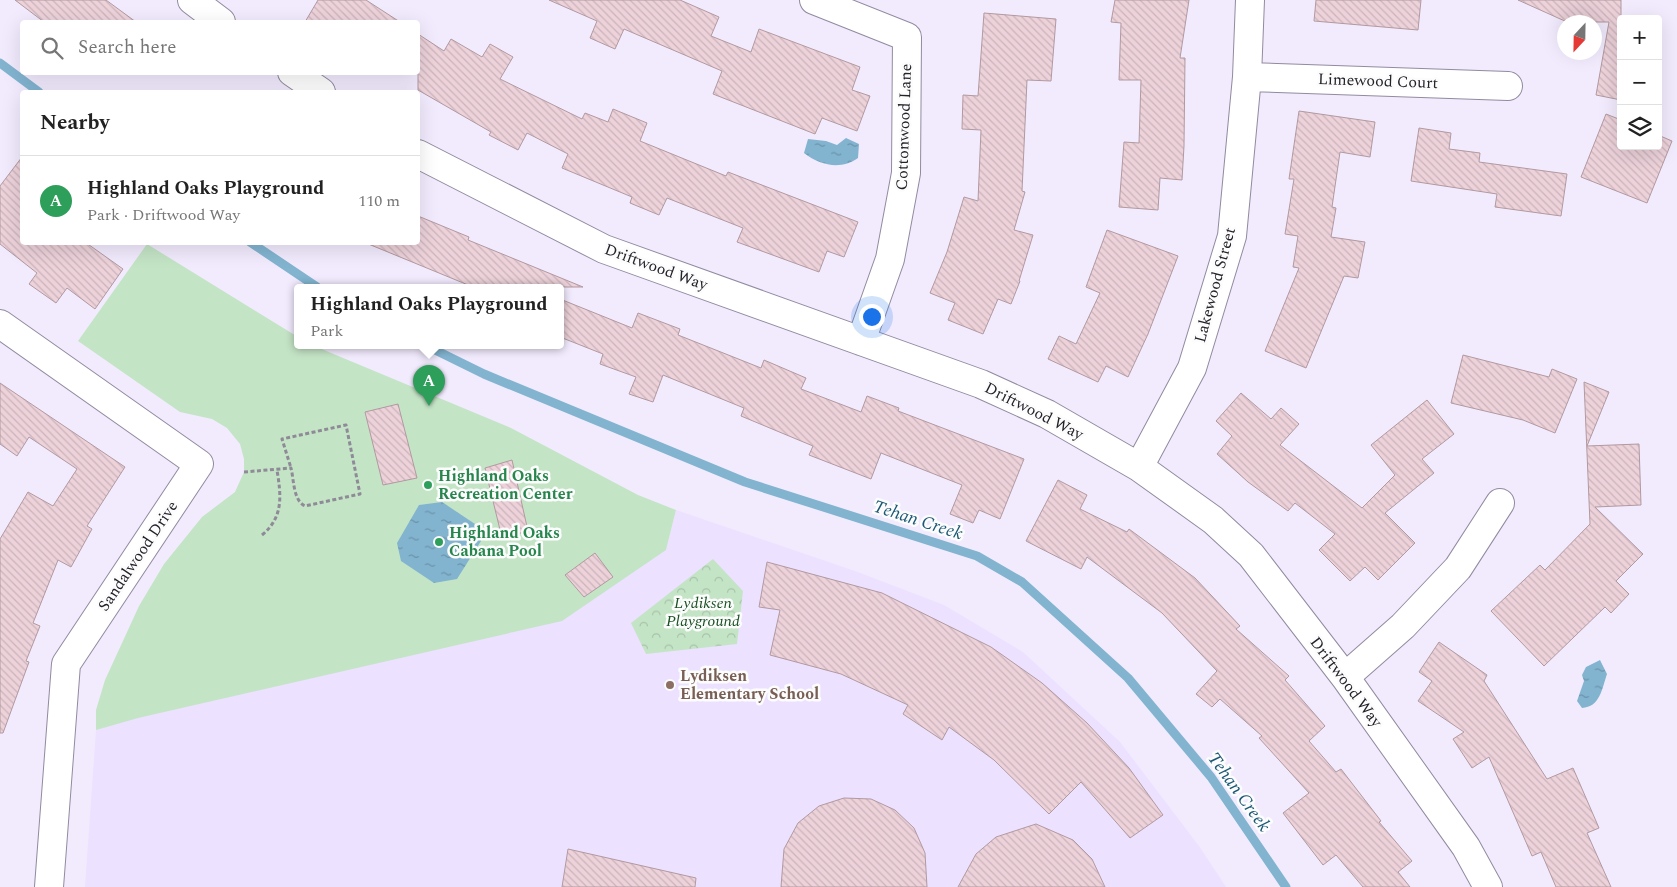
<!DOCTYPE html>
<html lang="en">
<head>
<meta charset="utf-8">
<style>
  body { margin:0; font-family:Spectral,serif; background:#f2f2f2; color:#222 }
  .controls { position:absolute; right:15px; top:15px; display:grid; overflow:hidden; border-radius:5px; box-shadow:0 5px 20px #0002 }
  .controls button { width:45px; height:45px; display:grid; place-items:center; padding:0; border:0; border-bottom:1px solid #e0e0e0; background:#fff; color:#222; font:25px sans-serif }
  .compass { position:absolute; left:1557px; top:15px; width:45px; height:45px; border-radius:50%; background:#fff; box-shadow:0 5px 20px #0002; rotate:202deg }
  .you { position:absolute; left:871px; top:316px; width:18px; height:18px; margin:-12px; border:4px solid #fff; border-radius:50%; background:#1a73e8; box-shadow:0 0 0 8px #1a73e833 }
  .badge { display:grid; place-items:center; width:32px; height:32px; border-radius:50%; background:#111827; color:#fff; font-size:16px; font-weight:700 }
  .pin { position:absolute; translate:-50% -41px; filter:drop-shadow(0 1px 2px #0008) }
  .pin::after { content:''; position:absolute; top:26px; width:18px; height:15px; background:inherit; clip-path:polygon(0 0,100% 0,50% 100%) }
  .popup { position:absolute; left:294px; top:284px; width:270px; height:65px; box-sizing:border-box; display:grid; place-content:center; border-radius:5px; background:#fff; filter:drop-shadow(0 1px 4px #0005); font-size:16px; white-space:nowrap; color:#767676 }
  .popup b { font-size:19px; color:#222 }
  .popup::after { content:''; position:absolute; left:50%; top:100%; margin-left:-10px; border:10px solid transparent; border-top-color:#fff }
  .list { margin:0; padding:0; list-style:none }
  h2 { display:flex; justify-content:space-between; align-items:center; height:65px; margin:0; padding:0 20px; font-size:21px }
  h2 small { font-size:16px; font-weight:400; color:#767676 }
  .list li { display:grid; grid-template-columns:32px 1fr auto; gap:15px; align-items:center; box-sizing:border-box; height:90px; padding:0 20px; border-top:1px solid #e0e0e0 }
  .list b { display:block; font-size:19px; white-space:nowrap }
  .list p { margin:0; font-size:16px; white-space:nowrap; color:#767676 }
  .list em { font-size:16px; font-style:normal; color:#767676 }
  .icon { flex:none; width:28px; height:28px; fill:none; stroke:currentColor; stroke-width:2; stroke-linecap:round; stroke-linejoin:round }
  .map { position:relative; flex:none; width:1677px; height:887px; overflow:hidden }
  .search { position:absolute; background:#fff; box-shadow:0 5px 20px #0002; left:20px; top:20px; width:400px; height:55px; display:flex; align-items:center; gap:12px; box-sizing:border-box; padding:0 18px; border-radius:5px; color:#767676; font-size:19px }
  .panel { position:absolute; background:#fff; box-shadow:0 5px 20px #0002; left:20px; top:90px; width:400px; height:155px; border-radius:5px }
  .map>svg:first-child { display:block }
</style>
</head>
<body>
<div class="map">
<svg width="1677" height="887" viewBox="0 0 1677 887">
  <defs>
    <pattern id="forest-crowns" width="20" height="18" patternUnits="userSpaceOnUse" patternTransform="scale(1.25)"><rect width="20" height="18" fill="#c4e4c6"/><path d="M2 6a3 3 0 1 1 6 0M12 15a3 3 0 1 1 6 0" fill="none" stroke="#a8c3aa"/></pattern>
    <pattern id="water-ripples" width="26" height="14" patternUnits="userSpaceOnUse" patternTransform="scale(1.25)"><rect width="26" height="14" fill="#82b4d0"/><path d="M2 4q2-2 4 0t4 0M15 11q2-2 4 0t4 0" fill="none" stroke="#6a92a9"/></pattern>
    <pattern id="building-back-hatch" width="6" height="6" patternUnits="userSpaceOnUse" patternTransform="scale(1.25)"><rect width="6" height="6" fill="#edd2da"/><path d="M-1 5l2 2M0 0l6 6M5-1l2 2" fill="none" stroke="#cbb4bb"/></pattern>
  </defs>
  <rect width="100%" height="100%" fill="#f2ebfe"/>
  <path fill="#ece1ff" d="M676,510L855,571L944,605L1023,652L1120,742L1199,846L1226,887H85L96,730L666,550Z"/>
  <path fill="url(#forest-crowns)" d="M713,559L743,591L737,644L646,654L631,623Z"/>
  <path fill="#c4e4c6" d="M147,244L298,337V345H312L511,428L638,495L676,510L666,550L562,621L138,718L96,730V710L105,680L139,606L164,564L202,517L235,492L244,472V459L240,444L227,428L212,419L180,412L78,341Z"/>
  <path fill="url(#water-ripples)" d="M846,138L859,144L858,158C841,170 821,166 804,153L808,139L826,141L837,145Z
    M442,502L475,524L481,541L457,579L434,583L401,561L397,543L419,505Z
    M1600,660L1607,674C1602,689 1600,707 1582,708L1577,701L1584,681L1582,675L1586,667Z"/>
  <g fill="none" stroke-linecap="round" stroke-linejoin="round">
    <path stroke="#82b4d0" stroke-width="9" d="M0,63L39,92
      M250,242L317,287
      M425,345L484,374L745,482L977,556L1022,582L1128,678L1211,777L1286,887"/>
  </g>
  <path fill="url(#building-back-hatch)" stroke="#b299a0" d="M15,0H106L136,22H44Z
    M318,0H366L400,22H305Z
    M549,0H680L719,17L711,36L751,52L759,29L860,67L852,90L870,96L857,131L822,118L815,134L713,94L722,71L624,29L615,49L590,38L597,21Z
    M1115,0H1189L1180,58H1185L1184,146L1182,180L1160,178L1158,210L1119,207L1124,142L1139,143L1141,80H1119L1121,23L1111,22Z
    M1316,0H1421L1418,30L1314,21Z
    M1518,0H1621V100L1596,95L1609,22H1567Z
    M984,13L1056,19L1051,81L1027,80L1022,191L1025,192L1014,230L1033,235L1019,281H1020L1011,304L998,299L983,334L948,320L955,303L930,293L947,252L964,197L978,201L981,130L962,129L963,95L978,96Z
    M418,34L444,51L451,39L482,57L490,44L513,57L500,79L582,119L585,113L608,122L613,109L647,123L640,141L726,176L728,172L858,222L844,257L827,251L819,272L737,242L743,228L667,198L659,215L630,203L632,197L562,168L568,154L527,133L518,150L489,135L491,132L418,90Z
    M1299,111L1375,122L1370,157L1340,152L1332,207L1336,208L1331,237L1365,242L1358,278L1344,276L1306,368L1265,351L1299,268L1293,267L1298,236L1285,234L1294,179H1289Z
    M1606,114L1621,120V146H1658V135L1672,141L1647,203L1581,177Z
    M1419,128L1451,133L1449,149L1480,153L1479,162L1567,174L1561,216L1495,207L1497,194L1411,181Z
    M22,157V242H85L123,269L95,309L67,288L56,303L29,284L37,273L0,244V186Z
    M418,216L469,237L468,240L583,287H473L366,243L418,242Z
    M1107,230L1178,256L1148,334L1128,377L1106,366L1098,382L1048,359L1059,336L1076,344L1100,293L1086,287Z
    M560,299L632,328L638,313L680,329L678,335L761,368L764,360L806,378L801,389L861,412L867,396L899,408L898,411L1024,459L1000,519L979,510L973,523L950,514L962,485L881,453L871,479L809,455L813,446L741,416L744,408L663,375L653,402L629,394L636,377L600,364L603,354L560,337Z
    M1463,355L1549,377L1552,369L1577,379L1555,433L1523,420L1451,403Z
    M1584,382L1609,392L1587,446L1639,444L1641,505L1595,507L1643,554L1616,581L1629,594L1611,613L1605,607L1544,666L1491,611L1540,565L1545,570L1590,524Z
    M0,383L125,467L87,526L92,529L71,567L58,560L33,623L40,626L26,661L29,662L3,733H0V539L28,492L53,506L77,469L29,437L17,456L0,444Z
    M1241,393L1271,419L1281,408L1299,424L1280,445L1362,508L1395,475L1371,445L1427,400L1454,434L1422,459L1434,473L1385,513L1415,543L1378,580L1365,567L1350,581L1319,550L1335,534L1295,503L1288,511L1248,482L1217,454L1232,436L1216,421Z
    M398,404L417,478L383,485L365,412Z
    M512,460L528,531L502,538L485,468Z
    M1058,480L1087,495L1080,509L1127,532L1129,529L1195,578L1240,626L1236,629L1289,676L1285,680L1325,726L1309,741L1336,772L1341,769L1381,821L1379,822L1412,861L1398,872L1410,887H1363L1336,855L1323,865L1283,813L1309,793L1259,738L1262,736L1220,699L1212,707L1196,694L1217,671L1162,613L1087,557L1081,569L1026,541Z
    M595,553L613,577L584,597L565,575Z
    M767,562L882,593L991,647L1042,683L1087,723L1129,768L1163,815L1130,838L1081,782L1049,814L994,760L949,727L942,740L903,714L908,705L841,674L770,655L780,610L759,607Z
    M1439,642L1487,675L1484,681L1547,779L1573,768L1599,828L1587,833L1611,887H1556L1541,852L1532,856L1489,757L1472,768L1453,739L1464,732L1418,701L1432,681L1419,672Z
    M844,798L871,799L895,810L914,828L925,853L927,887H781L784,849L798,823L819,806Z
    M1036,824L1073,840L1092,859L1105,887H958L976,854L996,837Z
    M568,849L696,878L695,887H562Z"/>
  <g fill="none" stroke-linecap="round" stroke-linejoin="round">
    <defs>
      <path id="minor" d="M192,0L221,22
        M814,0L907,37L906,173L890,259L861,341
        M292,72L321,92
        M1247,77L1508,86
        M418,154L604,249L981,384L1047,414L1139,467L1213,520L1251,555L1345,677L1466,847L1488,887
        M0,324L199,464L66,664L49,887
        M1139,467L1192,368L1232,236L1247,77L1250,0
        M1345,677L1403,626L1458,568L1500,503"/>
    </defs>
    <use href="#minor" stroke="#928a9f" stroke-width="30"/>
    <path stroke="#8f8a97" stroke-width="3" stroke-dasharray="4 2.5" stroke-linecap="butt" d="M244,472L291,468C294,480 293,500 305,506L360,494L346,425L282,439L291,468
      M262,535C284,517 281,495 277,470"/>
    <use href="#minor" stroke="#fff" stroke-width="28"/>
  </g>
  <g fill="#2e9e5b" stroke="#fcfcfc" stroke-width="2">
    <circle cx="428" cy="485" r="5"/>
    <circle cx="439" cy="542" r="5"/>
  </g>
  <circle fill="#8d6e63" stroke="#fcfcfc" stroke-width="2" cx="670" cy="685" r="5"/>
  <g text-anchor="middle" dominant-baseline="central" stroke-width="5" stroke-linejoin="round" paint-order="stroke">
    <g font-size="16" fill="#242129" stroke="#fcfcfc">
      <text transform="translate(1378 81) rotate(2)">Limewood Court</text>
      <text transform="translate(904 127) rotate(-88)">Cottonwood Lane</text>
      <text transform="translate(656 267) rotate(20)">Driftwood Way</text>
      <text transform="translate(1215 285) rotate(-75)">Lakewood Street</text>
      <text transform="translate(1034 411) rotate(27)">Driftwood Way</text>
      <text transform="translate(138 556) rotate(-56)">Sandalwood Drive</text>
      <text transform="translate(1346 682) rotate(53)">Driftwood Way</text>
    </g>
    <g font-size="16" font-weight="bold" fill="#27864d" stroke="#fcfcfc" text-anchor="start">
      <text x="438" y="476">Highland Oaks<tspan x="438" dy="18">Recreation Center</tspan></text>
      <text x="449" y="533">Highland Oaks<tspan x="449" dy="18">Cabana Pool</tspan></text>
    </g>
    <g font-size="16" font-style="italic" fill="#185122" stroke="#fcfcfc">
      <text x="703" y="603">Lydiksen<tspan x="703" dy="18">Playground</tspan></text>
    </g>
    <g font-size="16" font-weight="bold" fill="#785e54" stroke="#fcfcfc" text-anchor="start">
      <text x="680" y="676">Lydiksen<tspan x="680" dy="18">Elementary School</tspan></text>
    </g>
    <g font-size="18" font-style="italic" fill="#1b5875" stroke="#fcfcfc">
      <text transform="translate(918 520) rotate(18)">Tehan Creek</text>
      <text transform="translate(1239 792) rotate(54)">Tehan Creek</text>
    </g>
  </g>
</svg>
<div class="controls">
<button>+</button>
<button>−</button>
<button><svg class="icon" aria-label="layers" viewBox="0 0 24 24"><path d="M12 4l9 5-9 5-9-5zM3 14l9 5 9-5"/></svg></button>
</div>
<svg class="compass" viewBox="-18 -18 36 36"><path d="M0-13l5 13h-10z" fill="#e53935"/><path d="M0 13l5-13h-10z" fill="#767676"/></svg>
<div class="you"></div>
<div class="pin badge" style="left:429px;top:406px;background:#2e9e5b">A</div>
<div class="popup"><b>Highland Oaks Playground</b>Park</div>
<div class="search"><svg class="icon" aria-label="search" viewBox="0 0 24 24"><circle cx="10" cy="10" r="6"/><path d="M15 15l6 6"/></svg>Search here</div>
<section class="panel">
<h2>Nearby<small></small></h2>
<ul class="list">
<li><span class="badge" style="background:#2e9e5b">A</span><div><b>Highland Oaks Playground</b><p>Park · Driftwood Way</p></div><em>110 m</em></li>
</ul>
</section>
</div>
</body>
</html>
